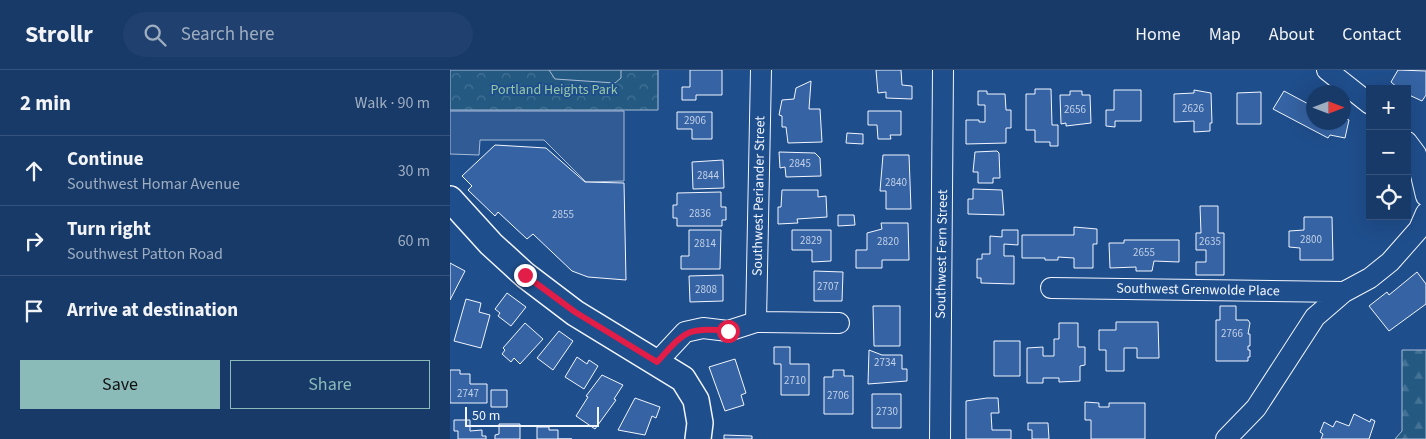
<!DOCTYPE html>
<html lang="en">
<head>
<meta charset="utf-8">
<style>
  body { margin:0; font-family:"Source Sans 3",sans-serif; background:#20416f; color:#f1f3f6 }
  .controls { position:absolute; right:15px; top:15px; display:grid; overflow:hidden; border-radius:0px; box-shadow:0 5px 20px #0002 }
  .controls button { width:45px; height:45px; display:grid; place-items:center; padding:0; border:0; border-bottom:1px solid #36547d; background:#173a69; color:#f1f3f6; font:25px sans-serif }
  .compass { position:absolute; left:856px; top:15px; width:45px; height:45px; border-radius:50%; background:#173a69; box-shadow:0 5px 20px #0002; rotate:90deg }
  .scale { position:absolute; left:15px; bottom:12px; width:134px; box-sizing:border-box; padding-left:5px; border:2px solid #f2f6ff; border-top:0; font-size:14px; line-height:18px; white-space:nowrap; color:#f2f6ff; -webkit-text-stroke:4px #1f4e8c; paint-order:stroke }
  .stop { position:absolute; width:15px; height:15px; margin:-11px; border:4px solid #e11d48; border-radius:50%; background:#fff }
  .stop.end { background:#e11d48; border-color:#fff; box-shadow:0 1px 5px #0008 }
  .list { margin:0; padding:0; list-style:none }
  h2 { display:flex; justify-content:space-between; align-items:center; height:65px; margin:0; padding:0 20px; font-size:21px }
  h2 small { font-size:16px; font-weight:400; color:#9eadc0 }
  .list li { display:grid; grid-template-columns:32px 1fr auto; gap:15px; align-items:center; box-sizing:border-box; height:70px; padding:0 20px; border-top:1px solid #36547d }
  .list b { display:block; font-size:19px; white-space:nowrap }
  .list p { margin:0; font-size:16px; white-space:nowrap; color:#9eadc0 }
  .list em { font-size:16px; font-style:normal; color:#9eadc0 }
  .actions { display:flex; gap:10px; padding:15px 20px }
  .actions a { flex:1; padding:11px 0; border:1px solid #8bbbb9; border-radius:0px; text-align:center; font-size:18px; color:#8bbbb9 }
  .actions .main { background:#8bbbb9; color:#111 }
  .icon { flex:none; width:28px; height:28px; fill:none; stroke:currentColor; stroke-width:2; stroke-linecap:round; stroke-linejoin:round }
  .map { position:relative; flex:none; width:976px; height:369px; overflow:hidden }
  header { display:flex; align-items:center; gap:30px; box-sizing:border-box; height:70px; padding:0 25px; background:#173a69; border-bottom:1px solid #36547d }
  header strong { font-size:24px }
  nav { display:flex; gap:28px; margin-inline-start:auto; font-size:18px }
  .search { width:350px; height:45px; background:#20416f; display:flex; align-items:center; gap:12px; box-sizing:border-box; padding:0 18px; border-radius:28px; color:#9eadc0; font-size:19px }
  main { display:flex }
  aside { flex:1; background:#173a69 }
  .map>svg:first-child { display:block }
</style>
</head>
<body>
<header>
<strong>Strollr</strong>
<div class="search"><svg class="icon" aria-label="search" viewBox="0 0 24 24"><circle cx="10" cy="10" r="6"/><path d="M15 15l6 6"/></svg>Search here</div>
<nav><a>Home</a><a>Map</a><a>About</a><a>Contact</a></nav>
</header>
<main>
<aside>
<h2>2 min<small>Walk · 90 m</small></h2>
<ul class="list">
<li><svg class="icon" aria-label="ahead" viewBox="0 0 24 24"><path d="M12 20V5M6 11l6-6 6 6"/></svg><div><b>Continue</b><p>Southwest Homar Avenue</p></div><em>30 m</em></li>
<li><svg class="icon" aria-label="right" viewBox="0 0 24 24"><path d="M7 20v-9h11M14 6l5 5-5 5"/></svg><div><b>Turn right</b><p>Southwest Patton Road</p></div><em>60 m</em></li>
<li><svg class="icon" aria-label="arrive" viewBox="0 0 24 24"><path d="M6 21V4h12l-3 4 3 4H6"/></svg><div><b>Arrive at destination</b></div></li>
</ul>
<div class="actions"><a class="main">Save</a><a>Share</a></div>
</aside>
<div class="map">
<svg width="976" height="369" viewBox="0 0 976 369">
  <defs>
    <pattern id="forest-firs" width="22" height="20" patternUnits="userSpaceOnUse" patternTransform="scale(1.25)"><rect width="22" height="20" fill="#245a82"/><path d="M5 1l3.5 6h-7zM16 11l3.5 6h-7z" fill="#447295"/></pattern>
    <pattern id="park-crowns" width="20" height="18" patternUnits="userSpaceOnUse" patternTransform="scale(1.25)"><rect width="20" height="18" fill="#245a82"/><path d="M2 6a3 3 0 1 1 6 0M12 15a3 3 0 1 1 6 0" fill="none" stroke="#447295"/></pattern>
  </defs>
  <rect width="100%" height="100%" fill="#1f4e8c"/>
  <path fill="url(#forest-firs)" stroke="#a8bbd7" d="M952,280H976V369H945L952,361Z"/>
  <path fill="url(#park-crowns)" stroke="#a8bbd7" d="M0,0H208V40H0Z"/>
  <path fill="#245a82" stroke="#a8bbd7" d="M99,0H171V8L165,13L105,9Z"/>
  <path fill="#305b95" stroke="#a8bbd7" d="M0,41H174V111L136,112L94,70H30L29,85L0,84Z"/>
  <path fill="#3563a3" stroke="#f2f6ff" d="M240,0H272V25H246V30H232V17H240Z
    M426,0H451L452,15L462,16V29L436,28V22L428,23Z
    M948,0L976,1V25L972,31L957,24V19H949L941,12Z
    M361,11L359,39H370L372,72L338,73L336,57H332V46L329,45L332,30L344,29L346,18Z
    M585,19H601L602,55H608V76H600V72H585V60H576V24H585Z
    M664,20H691V51H665V57L656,56V40H664Z
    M744,20L761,23L762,53H760V61L744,62V51L724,52V24L744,23Z
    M528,21H537V24H555L556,40H561V58H556V73L516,74V50H529V52H535V35H528Z
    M620,21H632V25H640L641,53L616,56V53L611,54L610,25H620Z
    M834,21L864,37V52H894V48L899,50L895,68L880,65L878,68L823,39Z
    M811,22V54H787V23Z
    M418,41H451V65H440L441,69H428L427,55H418Z
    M227,42H262V69H242V59H227Z
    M397,63L413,64V74L396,73Z
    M45,75L96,78L135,112L174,113L176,210L138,207L122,201L83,164L77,169L48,142L45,146L18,120L22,116L12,106Z
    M547,81L549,83L550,108H543V113H528V102H523L525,82Z
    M329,82L365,83L370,88L371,106L336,107L335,97L330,98Z
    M433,85H459L461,139H436V121H430Z
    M273,90L274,118L243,119L242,92Z
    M523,119L552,120L554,145L518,144V129H523Z
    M332,120H368V127L376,126L377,147L347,149L348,153L328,154V137H331Z
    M271,122V137H276V150H272V156H227V148H223V135H227V123Z
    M750,136H768V163H774V205H746V192H756V180H746V163H751Z
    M388,145H404L405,155L388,156Z
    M854,147H882L883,190H850V178L839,177V161L854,160Z
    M431,153H458L459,190H432V198H406V180H417V163L432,159Z
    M624,157L647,159V174H643V198H624V188L608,187V190H595V188H572V165H624Z
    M239,160H271L270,199H231V186H239Z
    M342,160H381V191L362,192V180H342Z
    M552,160H568V175L554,174V186H564V214L531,213V208H527V189H532V184H540V166L552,167Z
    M674,170H729V192L704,191L702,201H686V197L660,198L659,173H674Z
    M0,193L15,201L0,230Z
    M364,201L393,202L392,231H364Z
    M967,202L976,214V234L939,261L919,236L937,222L939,225Z
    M273,205V231L240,232L239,206Z
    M57,223L76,237L61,256L48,246L50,243L45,239Z
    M16,229L31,233L29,242L40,245L31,278L4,271Z
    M423,236H450V276H424Z
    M770,236H786V250H798L800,253L798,264H800V276H798V280H800V287H798V291H766V250H770Z
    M666,252H708L709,288H687V278H674V301H656V280H649V260H666Z
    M75,253L93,269L70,294L64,288L61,292L52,284L55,280L53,278Z
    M609,253H628V277H635V295L630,296V311L609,312V308H593V313H577V278L593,277V286H604V269H609Z
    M109,261L123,271L103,300L87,288Z
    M544,271H570V306H544Z
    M324,277H340V294H359V325H331V294H324Z
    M419,280L432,285H452V299H457V311L418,314Z
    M127,287L137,294L139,290L148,296L134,319L115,307Z
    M285,289L296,323L291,325L294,335L275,341L259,297Z
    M0,300H10V304H20V314H37V333H0Z
    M383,300H394V306H403V344H374V307H383Z
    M152,305L173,315L164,329L166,330L145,359L126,346L138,327L136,326Z
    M41,320H57V337H41Z
    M422,324H451V358H422Z
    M185,328L210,337L206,348L202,346L195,365L168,360Z
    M537,328H548L549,343H541L542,360H561V369H516V331Z
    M635,332L649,333V337H659V333H695V369H641V350H635Z
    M904,344L920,352L921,349L925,351L919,369H871L873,364L870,362L874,352L883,357L886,351L899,356Z
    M4,350H20V361L32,360V366H36V369H8V361H4Z
    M578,353H598L599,369H582V360H578Z
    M49,354H70V369H45V365L49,364Z
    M87,357H99V360H108V369H122H87Z
    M274,365L302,366V369H274Z"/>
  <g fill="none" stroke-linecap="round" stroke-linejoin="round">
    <defs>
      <path id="minor" d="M877,0L920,34
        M957,72L966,84L976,126
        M601,218L894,222
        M306,252L311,0
        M207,292L235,262L253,258L278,261L306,252L389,253
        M490,369L493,0
        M776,369L806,338L865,247L894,222L920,208L940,192L969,159L976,143"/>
      <path id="major" d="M0,129L41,174L75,205L125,243L233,309L246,330L250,353L248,369"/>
    </defs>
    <use href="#minor" stroke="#f2f6ff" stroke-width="22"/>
    <use href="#major" stroke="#f2f6ff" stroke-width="28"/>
    <use href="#minor" stroke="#1f4e8c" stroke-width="20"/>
    <use href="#major" stroke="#1f4e8c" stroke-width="25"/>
  </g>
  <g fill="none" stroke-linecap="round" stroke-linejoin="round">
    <path stroke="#e11d48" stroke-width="6" d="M75,205L125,242L207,292C234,263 236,256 278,261"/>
  </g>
  <g text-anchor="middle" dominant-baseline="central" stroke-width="4" stroke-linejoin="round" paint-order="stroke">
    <g font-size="11" fill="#c3d1e8">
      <text x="743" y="38">2626</text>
      <text x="625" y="39">2656</text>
      <text x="245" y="50">2906</text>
      <text x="350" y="93">2845</text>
      <text x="258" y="105">2844</text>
      <text x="446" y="112">2840</text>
      <text x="250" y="143">2836</text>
      <text x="113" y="144">2855</text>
      <text x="861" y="169">2800</text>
      <text x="361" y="170">2829</text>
      <text x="438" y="171">2820</text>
      <text x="760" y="171">2635</text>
      <text x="255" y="173">2814</text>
      <text x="694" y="182">2655</text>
      <text x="378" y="216">2707</text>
      <text x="256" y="219">2808</text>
      <text x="782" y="263">2766</text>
      <text x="435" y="292">2734</text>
      <text x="345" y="310">2710</text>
      <text x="18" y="323">2747</text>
      <text x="388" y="325">2706</text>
      <text x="437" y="341">2730</text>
    </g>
    <g font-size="14" fill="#97c8a6" stroke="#1f4e8c">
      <text x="104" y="20">Portland Heights Park</text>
    </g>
    <g font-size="14" fill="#f2f6ff" stroke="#1f4e8c">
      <text transform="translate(309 126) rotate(-89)">Southwest Periander Street</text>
      <text transform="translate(492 184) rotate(-89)">Southwest Fern Street</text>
      <text transform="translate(748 220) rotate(1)">Southwest Grenwolde Place</text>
    </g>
  </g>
</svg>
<div class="controls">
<button>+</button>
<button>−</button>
<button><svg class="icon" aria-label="locate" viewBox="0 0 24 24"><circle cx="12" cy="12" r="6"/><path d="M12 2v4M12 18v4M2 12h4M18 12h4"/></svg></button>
</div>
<svg class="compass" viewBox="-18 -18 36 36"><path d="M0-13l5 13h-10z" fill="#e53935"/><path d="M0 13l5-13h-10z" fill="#9eadc0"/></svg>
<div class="scale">50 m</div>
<div class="stop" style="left:278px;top:261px"></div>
<div class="stop end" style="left:75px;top:205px"></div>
</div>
</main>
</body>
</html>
